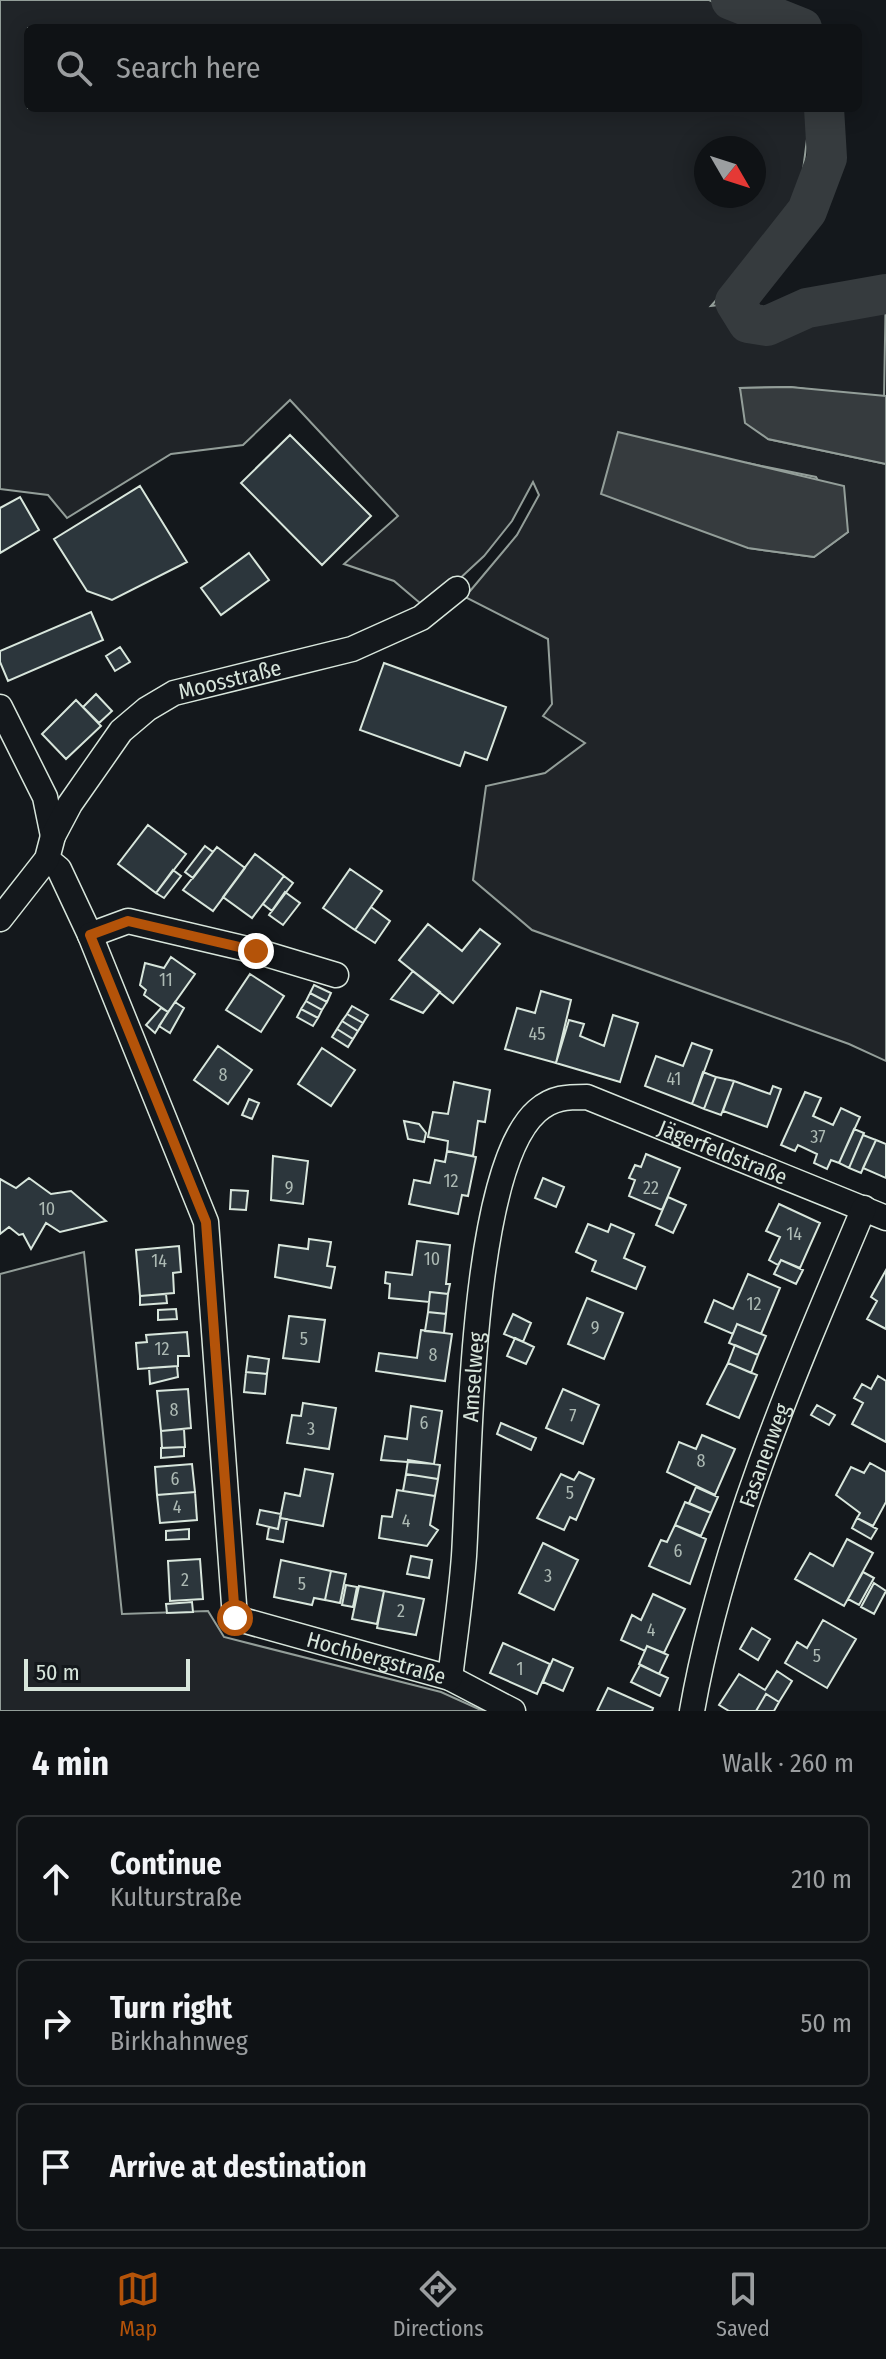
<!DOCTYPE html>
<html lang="en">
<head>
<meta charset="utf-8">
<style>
  body { margin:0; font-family:"Fira Sans Condensed",sans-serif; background:#1d2022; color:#f1f3f6 }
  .compass { position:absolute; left:694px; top:136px; width:72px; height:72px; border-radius:50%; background:#0f1215; box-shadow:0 4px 20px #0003; rotate:129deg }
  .scale { position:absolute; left:24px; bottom:20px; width:166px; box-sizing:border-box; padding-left:8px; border:4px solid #d8e6dc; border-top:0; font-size:22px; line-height:28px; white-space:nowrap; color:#d8e6dc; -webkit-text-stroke:6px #14181c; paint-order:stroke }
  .stop { position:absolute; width:24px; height:24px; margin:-18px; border:6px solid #b45309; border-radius:50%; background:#fff }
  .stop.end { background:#b45309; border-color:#fff; box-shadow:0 2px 8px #0008 }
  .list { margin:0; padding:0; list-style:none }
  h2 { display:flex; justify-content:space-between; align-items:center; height:104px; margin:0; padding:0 32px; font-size:34px }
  h2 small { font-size:26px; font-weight:400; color:#9b9ea0 }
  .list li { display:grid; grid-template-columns:52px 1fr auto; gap:24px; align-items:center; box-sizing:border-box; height:128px; margin:0 16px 16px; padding:0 16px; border:2px solid #2f3234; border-radius:12px }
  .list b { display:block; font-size:30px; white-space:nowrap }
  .list p { margin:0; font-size:26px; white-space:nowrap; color:#9b9ea0 }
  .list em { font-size:26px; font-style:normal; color:#9b9ea0 }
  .icon { flex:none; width:44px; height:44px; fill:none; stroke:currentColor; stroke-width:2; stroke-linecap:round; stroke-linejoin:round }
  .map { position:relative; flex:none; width:886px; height:1711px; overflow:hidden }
  .search { position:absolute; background:#0f1215; box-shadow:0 4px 20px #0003; left:24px; right:24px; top:24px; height:88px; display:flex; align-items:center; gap:20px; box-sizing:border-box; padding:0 28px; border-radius:12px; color:#9b9ea0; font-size:30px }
  .sheet { height:536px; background:#0f1215 }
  nav { display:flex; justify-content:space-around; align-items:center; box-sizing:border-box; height:112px; border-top:2px solid #2f3234; background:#0f1215; font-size:22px; color:#9b9ea0 }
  nav a { display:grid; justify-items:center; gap:4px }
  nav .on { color:#b45309 }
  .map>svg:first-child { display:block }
</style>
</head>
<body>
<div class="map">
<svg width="886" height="1711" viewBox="0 0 886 1711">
  <rect width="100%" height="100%" fill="#14181c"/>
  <path fill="#202428" stroke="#939e99" stroke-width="2" fill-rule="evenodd" d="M0,0H709L773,28H28V108H811L801,186L785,222L711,306L744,302L761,317L844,290L886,281L884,399L790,387L740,388L768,439L886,464V1061L849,1044L532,930L473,880L486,786L545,773L585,743L543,716L552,704L548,639L465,597L517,535L539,495L533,482L512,521L484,556L427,609L394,581L344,564L398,516L290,400L243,445L171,454L67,518L48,495L0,489ZM706,148H754V196H706ZM747,463L816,477L848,532L814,557L748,548Z
    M84,1252L122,1614L208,1611L224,1637L441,1692L483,1711H0V1274Z"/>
  <path fill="#363b3e" stroke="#939e99" stroke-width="2" d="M790,387L886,396V464L768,439L745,423L740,388Z
    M618,432L844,486L848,532L814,557L748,548L601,494Z"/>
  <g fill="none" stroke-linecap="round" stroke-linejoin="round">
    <path stroke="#363b3e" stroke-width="40" d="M731,0L802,28
      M824,108L827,158L807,211L735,302L748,323L767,326L807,308L886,294"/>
  </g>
  <path fill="#2c363c" stroke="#d8e6dc" stroke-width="2" d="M290,435L371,516L322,565L241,483Z
    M140,486L187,562L112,600L87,591L54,539Z
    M20,497L39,530L0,553V508Z
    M249,553L269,580L221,615L201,588Z
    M91,612L103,640L8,681L0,662V651Z
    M120,647L130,662L115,671L106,656Z
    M384,663L506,707L487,760L465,752L460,766L360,730Z
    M96,694L112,711L99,723L83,707Z
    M76,700L101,726L66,759L42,734Z
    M148,825L186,854L156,893L118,864Z
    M205,846L213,852L193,878L185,872Z
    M217,847L245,868L213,911L183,890Z
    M255,854L284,876L252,918L223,897Z
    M350,869L382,891L355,930L323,908Z
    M173,870L181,876L164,898L156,893Z
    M284,876L293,883L272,911L263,904Z
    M285,892L300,903L283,925L269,915Z
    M371,907L390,921L375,943L355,930Z
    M428,924L462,951L480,929L500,944L453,1003L399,960Z
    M171,957L195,974L168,1012L144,995L146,990L140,985L145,963L164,968Z
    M413,971L440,992L423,1013L391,999Z
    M250,974L284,996L261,1032L226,1010Z
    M314,985L331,993L327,1002L310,993Z
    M541,991L571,1000L556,1063L505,1049L517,1008L535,1013Z
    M310,993L327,1002L322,1010L306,1001Z
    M306,1001L322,1010L318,1018L301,1009Z
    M175,1002L184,1008L170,1033L159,1026Z
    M352,1006L368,1015L363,1023L347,1014Z
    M161,1008L168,1012L155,1033L146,1025Z
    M301,1009L318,1018L313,1026L297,1017Z
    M347,1014L363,1023L358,1031L342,1021Z
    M613,1015L638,1023L620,1082L556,1063L569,1020L584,1024L580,1036L604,1046Z
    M342,1021L358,1031L353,1039L337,1029Z
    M337,1029L353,1039L348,1047L332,1037Z
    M692,1043L712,1050L692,1104L645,1086L656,1056L683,1066Z
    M218,1046L252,1070L228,1104L194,1080Z
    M322,1048L355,1070L331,1106L298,1084Z
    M703,1072L716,1077L704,1109L692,1104Z
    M716,1077L734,1081L721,1115L704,1109Z
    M734,1081L770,1094L773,1086L781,1089L767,1127L723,1111Z
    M454,1082L490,1090L485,1122L478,1121L473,1156L447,1151L448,1141L428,1137L433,1112L448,1114Z
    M805,1092L821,1098L813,1116L833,1125L841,1108L860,1117L839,1163L831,1160L827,1169L814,1163L817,1154L798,1145L795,1151L781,1145Z
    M249,1099L259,1103L252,1119L242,1115Z
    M404,1121L419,1124L426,1133L424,1142L408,1139Z
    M854,1129L864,1133L849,1168L839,1163Z
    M863,1135L876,1140L861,1173L849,1168Z
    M876,1140L886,1144V1178L863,1168Z
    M447,1151L476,1157L468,1196L462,1195L458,1214L409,1204L414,1180L430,1183L435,1160L445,1162Z
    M646,1154L680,1168L662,1210L629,1196L635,1180L629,1178L635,1165L641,1167Z
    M273,1156L308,1161L303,1204L271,1200Z
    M29,1178L51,1194L71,1191L106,1221L60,1232L46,1223L31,1249L23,1234L19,1235L9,1227L0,1234V1179L16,1188Z
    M543,1178L564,1187L556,1207L535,1198Z
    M231,1190L248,1191L246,1210L230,1209Z
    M668,1197L686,1205L673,1233L656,1225Z
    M779,1204L820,1223L800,1268L781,1260L778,1265L769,1260L780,1237L766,1231Z
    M588,1224L608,1232L611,1224L634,1234L624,1258L645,1267L636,1289L592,1271L596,1261L576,1252Z
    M309,1239L331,1242L327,1266L335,1267L331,1288L275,1277L279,1245L308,1249Z
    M417,1241L450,1245L446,1284H450L448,1294L430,1292L429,1302L389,1298L390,1284L385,1283L386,1272L412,1275Z
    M179,1246L181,1272L173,1273L174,1293L140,1296L136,1250Z
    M781,1260L803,1270L796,1284L774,1274Z
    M886,1270V1329L867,1319L877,1301L871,1297Z
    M748,1274L780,1288L761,1334L737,1324L733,1334L705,1322L714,1300L733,1309Z
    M430,1292L448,1294L446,1314L428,1312Z
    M166,1294L167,1303L140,1305V1296Z
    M587,1298L623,1313L604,1359L568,1344Z
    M176,1309L177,1319L158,1320V1310Z
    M428,1312L446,1314L444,1333L425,1331Z
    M513,1314L531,1323L523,1342L504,1334Z
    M289,1316L325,1320L319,1362L283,1358Z
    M737,1324L766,1336L758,1355L729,1343Z
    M421,1330L452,1334L445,1381L376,1371L379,1353L417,1358Z
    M187,1332L189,1356H178V1366L138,1369L136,1343L147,1342L146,1335Z
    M515,1338L534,1347L526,1364L507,1356Z
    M735,1345L758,1355L751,1373L728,1363Z
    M248,1356L269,1359L267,1374L246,1372Z
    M728,1363L757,1375L739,1418L707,1404Z
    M177,1366L178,1377L150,1384L149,1368Z
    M246,1372L267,1374L265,1394L244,1392Z
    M878,1376L886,1381V1442L852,1424L863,1403L854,1398L862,1384L871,1389Z
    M188,1389L191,1428L161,1431L157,1391Z
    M563,1389L599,1405L583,1444L546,1428Z
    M303,1403L336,1408L329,1449L287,1443L292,1415L301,1416Z
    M817,1405L835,1415L829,1425L811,1415Z
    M411,1406L442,1411L434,1464L381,1460L385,1436L407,1439Z
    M501,1423L536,1438L531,1450L497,1434Z
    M184,1429L185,1447L162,1448L161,1431Z
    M702,1435L735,1449L715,1495L667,1472L679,1442L696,1449Z
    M184,1447V1456L161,1458V1448Z
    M408,1460L440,1465L438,1479L406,1474Z
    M870,1463L886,1472V1502L873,1526L857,1518L860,1513L836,1495L851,1467L864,1473Z
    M192,1464L195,1492L157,1495L155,1467Z
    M305,1469L333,1474L323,1526L280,1518L285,1493L300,1496Z
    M579,1472L594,1479L576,1520L570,1517L564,1530L537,1518L561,1474L574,1480Z
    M406,1474L438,1479L435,1496L403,1491Z
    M696,1487L718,1497L711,1513L689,1503Z
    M397,1490L435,1496L430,1525L438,1530L427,1546L379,1538L382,1516L392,1517Z
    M195,1492L197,1520L160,1523L157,1495Z
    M685,1502L711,1513L701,1536L675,1525Z
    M260,1510L281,1514L278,1529L257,1524Z
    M280,1518L287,1519L283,1542L267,1539L269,1527L278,1529Z
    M857,1518L877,1529L871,1539L852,1528Z
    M675,1525L706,1539L690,1584L649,1566L661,1540L667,1542Z
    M189,1529V1539L166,1540V1531Z
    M847,1539L873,1553L844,1606L795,1579L810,1553L833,1566Z
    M543,1543L578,1560L554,1610L519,1593Z
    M411,1556L432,1560L429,1578L407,1574Z
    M200,1559L203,1599L170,1601L168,1561Z
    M281,1560L331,1571L325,1600L314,1598L312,1605L274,1597Z
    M331,1571L346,1574L340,1603L325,1600Z
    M863,1572L874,1578L859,1605L848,1599Z
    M874,1583L886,1591L874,1614L861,1607Z
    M346,1585L357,1587L353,1607L342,1605Z
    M359,1586L384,1591L377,1624L352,1619Z
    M384,1591L424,1599L416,1635L377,1628Z
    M653,1594L685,1609L664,1653L647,1646L645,1651L621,1640L632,1615L641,1620Z
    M192,1602L193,1612L167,1613L166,1604Z
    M823,1620L856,1639L827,1688L785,1663L797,1642L807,1648Z
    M752,1628L770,1639L758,1660L740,1649Z
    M503,1643L550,1664L537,1694L490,1673Z
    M647,1646L668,1655L659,1674L639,1664Z
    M553,1659L573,1668L563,1691L543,1682Z
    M640,1665L668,1678L660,1696L631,1682Z
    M777,1671L792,1681L779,1702L766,1694L756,1711H729L719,1705L739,1674L765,1690Z
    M608,1688L653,1708L652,1711H597Z
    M766,1694L779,1702L774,1711H756Z"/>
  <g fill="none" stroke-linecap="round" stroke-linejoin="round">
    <defs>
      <g id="minor">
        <path d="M0,707L45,797L53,836"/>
        <path id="s1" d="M47,859L59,869L90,935L206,1222L235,1618L450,1678L513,1711"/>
        <path id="s2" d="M0,919L47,859L53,836L70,804L121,731L147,709L174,693L352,649L421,618L457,589"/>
        <path d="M90,935L128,921L256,951L336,975"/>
        <path id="s3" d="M450,1678C455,1637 461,1597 464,1556C470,1463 469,1171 537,1111C553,1097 567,1097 587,1097L886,1218"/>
        <path id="s4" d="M692,1711C723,1536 795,1371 864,1208"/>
      </g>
    </defs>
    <use href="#minor" stroke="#d8e6dc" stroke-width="27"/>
    <use href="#minor" stroke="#14181c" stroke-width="24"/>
  </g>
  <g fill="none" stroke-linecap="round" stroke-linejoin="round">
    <path stroke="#b45309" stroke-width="10" d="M235,1618L206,1222L90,935L128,921L256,951"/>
  </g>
  <g text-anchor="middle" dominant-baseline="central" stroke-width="6" stroke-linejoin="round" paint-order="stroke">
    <g font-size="18" fill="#adbab4">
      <text x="166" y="980">11</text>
      <text x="537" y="1034">45</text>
      <text x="223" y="1075">8</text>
      <text x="674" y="1079">41</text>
      <text x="818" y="1137">37</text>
      <text x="451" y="1181">12</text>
      <text x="289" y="1188">9</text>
      <text x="651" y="1188">22</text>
      <text x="47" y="1209">10</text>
      <text x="794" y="1234">14</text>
      <text x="432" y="1259">10</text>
      <text x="159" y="1261">14</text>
      <text x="754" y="1304">12</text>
      <text x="595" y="1328">9</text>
      <text x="304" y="1339">5</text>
      <text x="162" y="1349">12</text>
      <text x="433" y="1355">8</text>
      <text x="174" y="1410">8</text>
      <text x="573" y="1416">7</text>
      <text x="424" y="1423">6</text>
      <text x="311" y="1429">3</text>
      <text x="701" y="1461">8</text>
      <text x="175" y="1479">6</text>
      <text x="570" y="1493">5</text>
      <text x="177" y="1507">4</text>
      <text x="406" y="1521">4</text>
      <text x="678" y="1551">6</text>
      <text x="548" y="1576">3</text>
      <text x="185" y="1580">2</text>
      <text x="302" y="1584">5</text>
      <text x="401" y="1611">2</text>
      <text x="651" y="1630">4</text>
      <text x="817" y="1656">5</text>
      <text x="520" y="1669">1</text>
    </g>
    <g font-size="22" fill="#d8e6dc" stroke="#14181c">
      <text stroke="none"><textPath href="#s2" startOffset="348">Moosstraße</textPath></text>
      <text stroke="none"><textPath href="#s3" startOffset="780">Jägerfeldstraße</textPath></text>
      <text stroke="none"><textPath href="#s3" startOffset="302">Amselweg</textPath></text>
      <text stroke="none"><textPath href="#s4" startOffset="266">Fasanenweg</textPath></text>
      <text stroke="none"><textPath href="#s1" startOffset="942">Hochbergstraße</textPath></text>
    </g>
  </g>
</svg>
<svg class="compass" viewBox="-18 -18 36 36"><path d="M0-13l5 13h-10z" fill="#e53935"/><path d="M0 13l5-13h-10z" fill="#9b9ea0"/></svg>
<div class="scale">50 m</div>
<div class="stop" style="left:235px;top:1618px"></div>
<div class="stop end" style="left:256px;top:951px"></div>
<div class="search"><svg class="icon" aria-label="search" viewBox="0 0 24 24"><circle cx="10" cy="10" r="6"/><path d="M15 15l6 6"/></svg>Search here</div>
</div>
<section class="sheet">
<h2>4 min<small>Walk · 260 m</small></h2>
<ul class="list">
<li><svg class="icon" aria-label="ahead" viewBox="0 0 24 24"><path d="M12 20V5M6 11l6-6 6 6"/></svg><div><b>Continue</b><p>Kulturstraße</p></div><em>210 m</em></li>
<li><svg class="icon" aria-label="right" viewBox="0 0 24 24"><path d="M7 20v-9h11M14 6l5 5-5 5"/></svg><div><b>Turn right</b><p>Birkhahnweg</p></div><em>50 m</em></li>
<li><svg class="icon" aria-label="arrive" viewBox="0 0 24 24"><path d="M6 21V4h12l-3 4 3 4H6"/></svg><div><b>Arrive at destination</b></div></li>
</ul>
</section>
<nav>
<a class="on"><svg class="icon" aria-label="map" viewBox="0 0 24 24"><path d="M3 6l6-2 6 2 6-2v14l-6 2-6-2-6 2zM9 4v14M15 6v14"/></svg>Map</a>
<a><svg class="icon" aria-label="directions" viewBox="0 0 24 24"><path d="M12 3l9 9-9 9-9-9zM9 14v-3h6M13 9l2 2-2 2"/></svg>Directions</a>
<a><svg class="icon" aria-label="saved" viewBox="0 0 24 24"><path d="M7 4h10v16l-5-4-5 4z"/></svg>Saved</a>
</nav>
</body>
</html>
